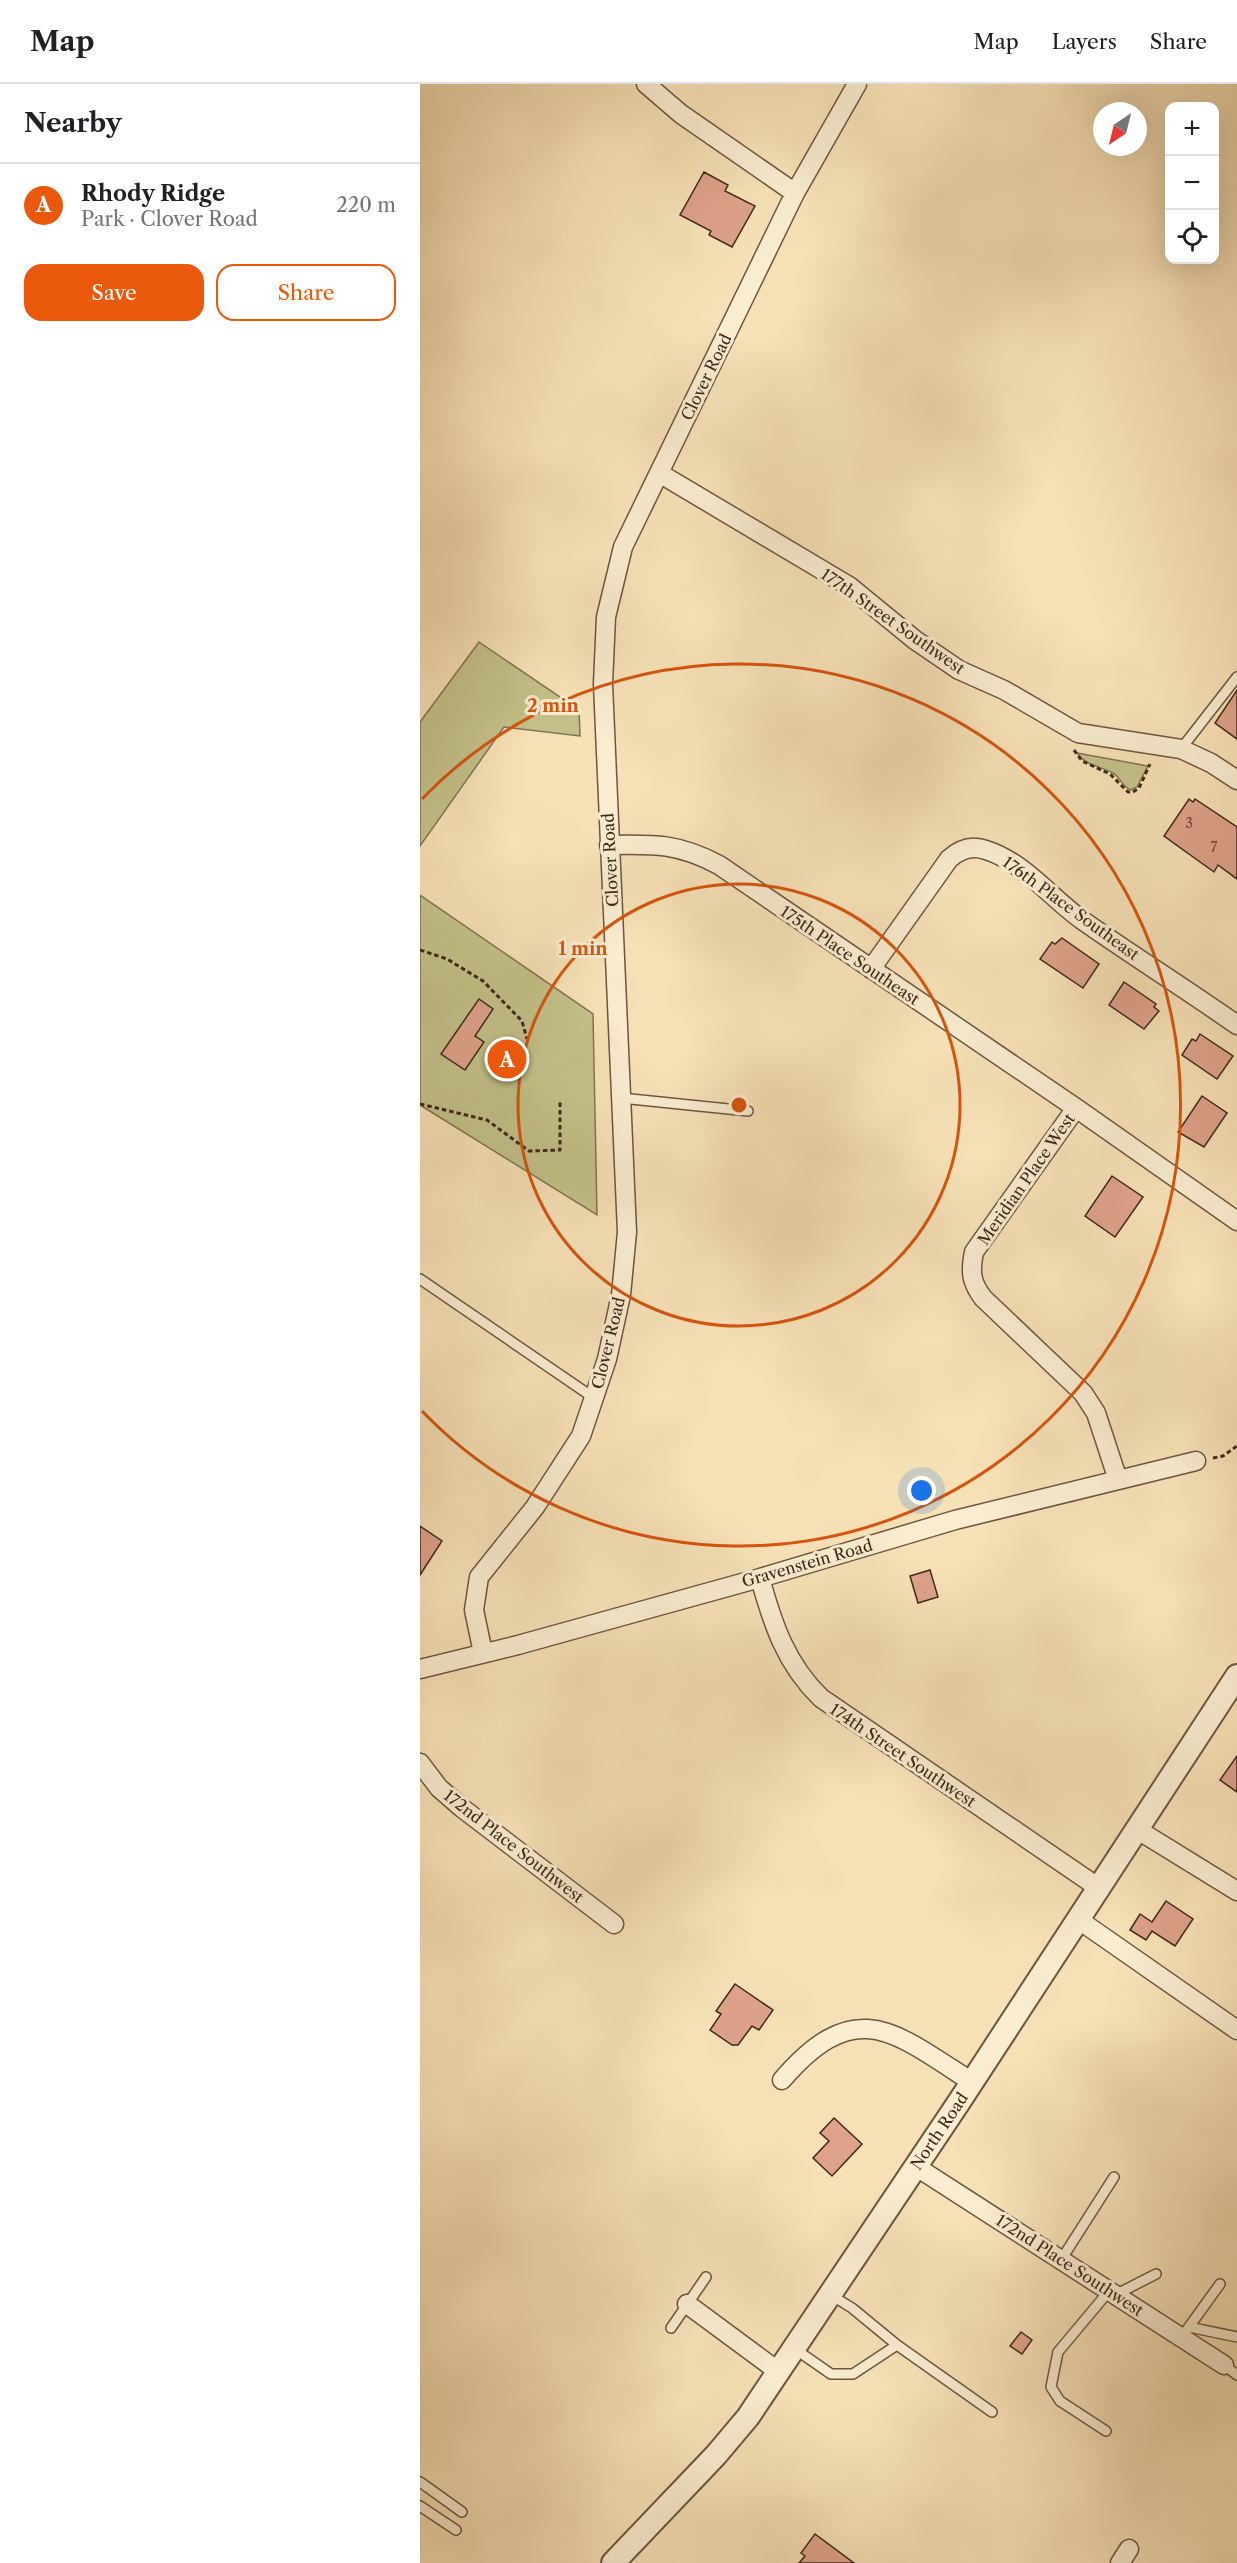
<!DOCTYPE html>
<html lang="en">
<head>
<meta charset="utf-8">
<style>
  body { margin:0; font-family:"Libre Caslon Text",serif; background:#f6f6f6; color:#202124 }
  .controls { position:absolute; right:18px; top:18px; display:grid; overflow:hidden; border-radius:12px; box-shadow:0 6px 24px #0002 }
  .controls button { width:54px; height:54px; display:grid; place-items:center; padding:0; border:0; border-bottom:2px solid #e0e0e0; background:#fff; color:#202124; font:30px sans-serif }
  .compass { position:absolute; left:673px; top:18px; width:54px; height:54px; border-radius:50%; background:#fff; box-shadow:0 6px 24px #0002; rotate:215deg }
  .you { position:absolute; left:502px; top:1407px; width:21px; height:21px; margin:-15px; border:4px solid #fff; border-radius:50%; background:#1a73e8; box-shadow:0 0 0 9px #1a73e833 }
  .badge { display:grid; place-items:center; width:39px; height:39px; border-radius:50%; background:#ea580c; color:#fff; font-size:20px; font-weight:700 }
  .pin { position:absolute; translate:-50% -50%; border:3px solid #fff; box-shadow:0 2px 6px #0006 }
  .list { margin:0; padding:0; list-style:none }
  h2 { display:flex; justify-content:space-between; align-items:center; height:78px; margin:0; padding:0 24px; font-size:26px }
  h2 small { font-size:20px; font-weight:400; color:#757577 }
  .list li { display:grid; grid-template-columns:39px 1fr auto; gap:18px; align-items:center; box-sizing:border-box; height:84px; padding:0 24px; border-top:2px solid #e0e0e0 }
  .list b { display:block; font-size:22px; white-space:nowrap }
  .list p { margin:0; font-size:20px; white-space:nowrap; color:#757577 }
  .list em { font-size:20px; font-style:normal; color:#757577 }
  .actions { display:flex; gap:12px; padding:18px 24px }
  .actions a { flex:1; padding:14px 0; border:2px solid #ea580c; border-radius:18px; text-align:center; font-size:21px; color:#ea580c }
  .actions .main { background:#ea580c; color:#fff }
  .icon { flex:none; width:33px; height:33px; fill:none; stroke:currentColor; stroke-width:2; stroke-linecap:round; stroke-linejoin:round }
  .map { position:relative; flex:none; width:817px; height:2479px; overflow:hidden }
  header { display:flex; align-items:center; gap:36px; box-sizing:border-box; height:84px; padding:0 30px; background:#fff; border-bottom:2px solid #e0e0e0 }
  header strong { font-size:28px }
  nav { display:flex; gap:33px; margin-inline-start:auto; font-size:21px }
  main { display:flex }
  aside { flex:1; background:#fff }
  .map>svg:first-child { display:block }
</style>
</head>
<body>
<header>
<strong>Map</strong>
<nav><a>Map</a><a>Layers</a><a>Share</a></nav>
</header>
<main>
<aside>
<h2>Nearby<small></small></h2>
<ul class="list">
<li><span class="badge">A</span><div><b>Rhody Ridge</b><p>Park · Clover Road</p></div><em>220 m</em></li>
</ul>
<div class="actions"><a class="main">Save</a><a>Share</a></div>
</aside>
<div class="map">
<svg width="817" height="2479" viewBox="0 0 817 2479">
  <rect width="100%" height="100%" fill="#f6e1b6"/>
  <filter id="stains"><feTurbulence type="fractalNoise" baseFrequency=".00333" numOctaves="4"/><feColorMatrix values="0 0 0 0 .2 0 0 0 0 .09 0 0 0 0 .02 0 0 0 .5 -.17"/></filter>
  <radialGradient id="worn" r=".72"><stop offset=".6" stop-color="#630" stop-opacity="0"/><stop offset="1" stop-color="#630" stop-opacity=".3"/></radialGradient>
  <path fill="#c3c189" stroke="#817451" stroke-width="1.5" d="M59,558L159,626L160,652L84,643L0,762V638Z
    M657,669L728,682L717,703L711,706C702,703 701,694 693,689C680,682 666,682 657,669Z
    M0,811L173,930L177,1131L0,1021Z"/>
  <path fill="#dea28b" stroke="#3f2819" stroke-width="1.5" d="M284,88L308,101L305,107L335,122L312,163L289,151L291,147L260,131Z
    M817,606V655L795,639Z
    M769,715L773,718L775,715L817,743V795L798,781L794,788L744,752Z
    M642,854L679,880L663,904L620,875L632,858L635,860Z
    M704,898L736,920L734,923L739,927L724,945L689,921Z
    M59,915L73,925L55,952L64,958L45,986L21,970Z
    M780,950L813,972L797,995L762,971L772,955L776,957Z
    M782,1012L807,1029L784,1063L758,1048Z
    M692,1092L723,1113L695,1153L665,1132Z
    M0,1442L22,1457L0,1491Z
    M510,1486L518,1513L498,1519L490,1492Z
    M817,1672V1708L800,1696Z
    M746,1817L773,1835L755,1862L732,1847L726,1856L710,1846L720,1830L732,1838Z
    M315,1900L353,1926L339,1946L332,1942L318,1961H312L290,1946L301,1930L296,1927Z
    M414,2034L442,2060L412,2092L393,2074L409,2057L400,2049Z
    M601,2248L612,2256L602,2270L590,2262Z
    M395,2450L434,2479H379L385,2472L381,2469Z"/>
  <g fill="none" stroke-linecap="round" stroke-linejoin="round">
    <defs>
      <path id="service" d="M761,665L817,593
        M201,1014L328,1027
        M0,1195L174,1314
        M641,2176L694,2093
        M411,2211L432,2224L477,2261L572,2328
        M695,2211L736,2190
        M769,2243L817,2253
        M251,2244L286,2193
        M761,2254L800,2200
        M375,2265L411,2290H433L477,2261
        M804,2281L817,2291
        M686,2347L640,2317L631,2303L638,2268L689,2207
        M0,2398L42,2428
        M0,2422L36,2446"/>
      <path id="minor" d="M226,0L261,30L375,109
        M239,389L429,502L495,556L539,586L584,606L658,649L761,665L791,679L817,696
        M189,761C234,760 258,759 299,781L656,1024L817,1137
        M451,885L529,775C540,765 552,761 566,766C604,778 631,814 662,836C713,872 766,905 817,941
        M656,1024L554,1168C550,1188 551,1198 563,1214L663,1309L676,1329L698,1396
        M340,1494C353,1541 366,1580 401,1614L679,1804
        M63,1569L54,1526L59,1493L115,1423L161,1352L187,1275L201,1211L207,1148L183,600L186,533L203,463L375,109L437,0
        M0,1585L98,1561L340,1494L535,1436L776,1377
        M0,1679L19,1704L42,1724L194,1840
        M718,1746L817,1807
        M659,1836L817,1946
        M362,1996C436,1910 474,1948 552,1998
        M495,2082L804,2281
        M267,2220L359,2288
        M700,2479L709,2465"/>
      <path id="tertiary" d="M193,2479L296,2371L328,2333L539,2018L817,1592"/>
    </defs>
    <use href="#service" stroke="#6d5640" stroke-width="12"/>
    <use href="#minor" stroke="#6d5640" stroke-width="21"/>
    <use href="#tertiary" stroke="#6d5640" stroke-width="26"/>
    <path stroke="#3f2819" stroke-width="3" stroke-dasharray="4.5 3" stroke-linecap="butt" d="M654,666L662,677L690,690L708,708H713L719,704L730,680
      M0,866L27,875L63,897L102,937L107,955
      M0,1020L67,1036L109,1067L140,1066V1016
      M793,1374L803,1372L817,1362"/>
    <use href="#service" stroke="#f9ecd0" stroke-width="9"/>
    <use href="#minor" stroke="#f9ecd0" stroke-width="18"/>
    <use href="#tertiary" stroke="#f9ecd0" stroke-width="22"/>
  </g>
  <g fill="none" stroke="#d7540d" stroke-width="3">
    <circle cx="319" cy="1021" r="221"/>
    <path d="M2 715A441 441 0 1 1 2 1327"/>
  </g>
  <g text-anchor="middle" dominant-baseline="central" stroke-width="6" stroke-linejoin="round" paint-order="stroke">
    <g font-size="14" fill="#674636">
      <text x="769" y="739">3</text>
      <text x="794" y="763">7</text>
    </g>
    <g font-size="16" fill="#3f2819" stroke="#f9ecd0">
      <text transform="translate(286 293) rotate(-64)">Clover Road</text>
      <text transform="translate(473 537) rotate(35)">177th Street Southwest</text>
      <text transform="translate(190 776) rotate(-93)">Clover Road</text>
      <text transform="translate(651 824) rotate(36)">176th Place Southeast</text>
      <text transform="translate(430 871) rotate(34)">175th Place Southeast</text>
      <text transform="translate(606 1095) rotate(-55)">Meridian Place West</text>
      <text transform="translate(188 1259) rotate(-76)">Clover Road</text>
      <text transform="translate(387 1479) rotate(-16)">Gravenstein Road</text>
      <text transform="translate(483 1671) rotate(34)">174th Street Southwest</text>
      <text transform="translate(94 1762) rotate(38)">172nd Place Southwest</text>
      <text transform="translate(519 2047) rotate(-56)">North Road</text>
      <text transform="translate(650 2181) rotate(33)">172nd Place Southwest</text>
    </g>
  </g>
  <circle cx="319" cy="1021" r="9" fill="#d7540d" stroke="#f9ecd0" stroke-width="3"/>
  <g font-size="18" text-anchor="middle" font-weight="bold" fill="#d7540d" stroke="#f9ecd0" stroke-width="6" stroke-linejoin="round" paint-order="stroke">
    <text x="133" y="628">2 min</text>
    <text x="163" y="871">1 min</text>
  </g>
  <rect width="100%" height="100%" filter="url(#stains)"/>
  <rect width="100%" height="100%" fill="url(#worn)"/>
</svg>
<div class="controls">
<button>+</button>
<button>−</button>
<button><svg class="icon" aria-label="locate" viewBox="0 0 24 24"><circle cx="12" cy="12" r="6"/><path d="M12 2v4M12 18v4M2 12h4M18 12h4"/></svg></button>
</div>
<svg class="compass" viewBox="-18 -18 36 36"><path d="M0-13l5 13h-10z" fill="#e53935"/><path d="M0 13l5-13h-10z" fill="#757577"/></svg>
<div class="you"></div>
<div class="pin badge" style="left:87px;top:975px">A</div>
</div>
</main>
</body>
</html>
